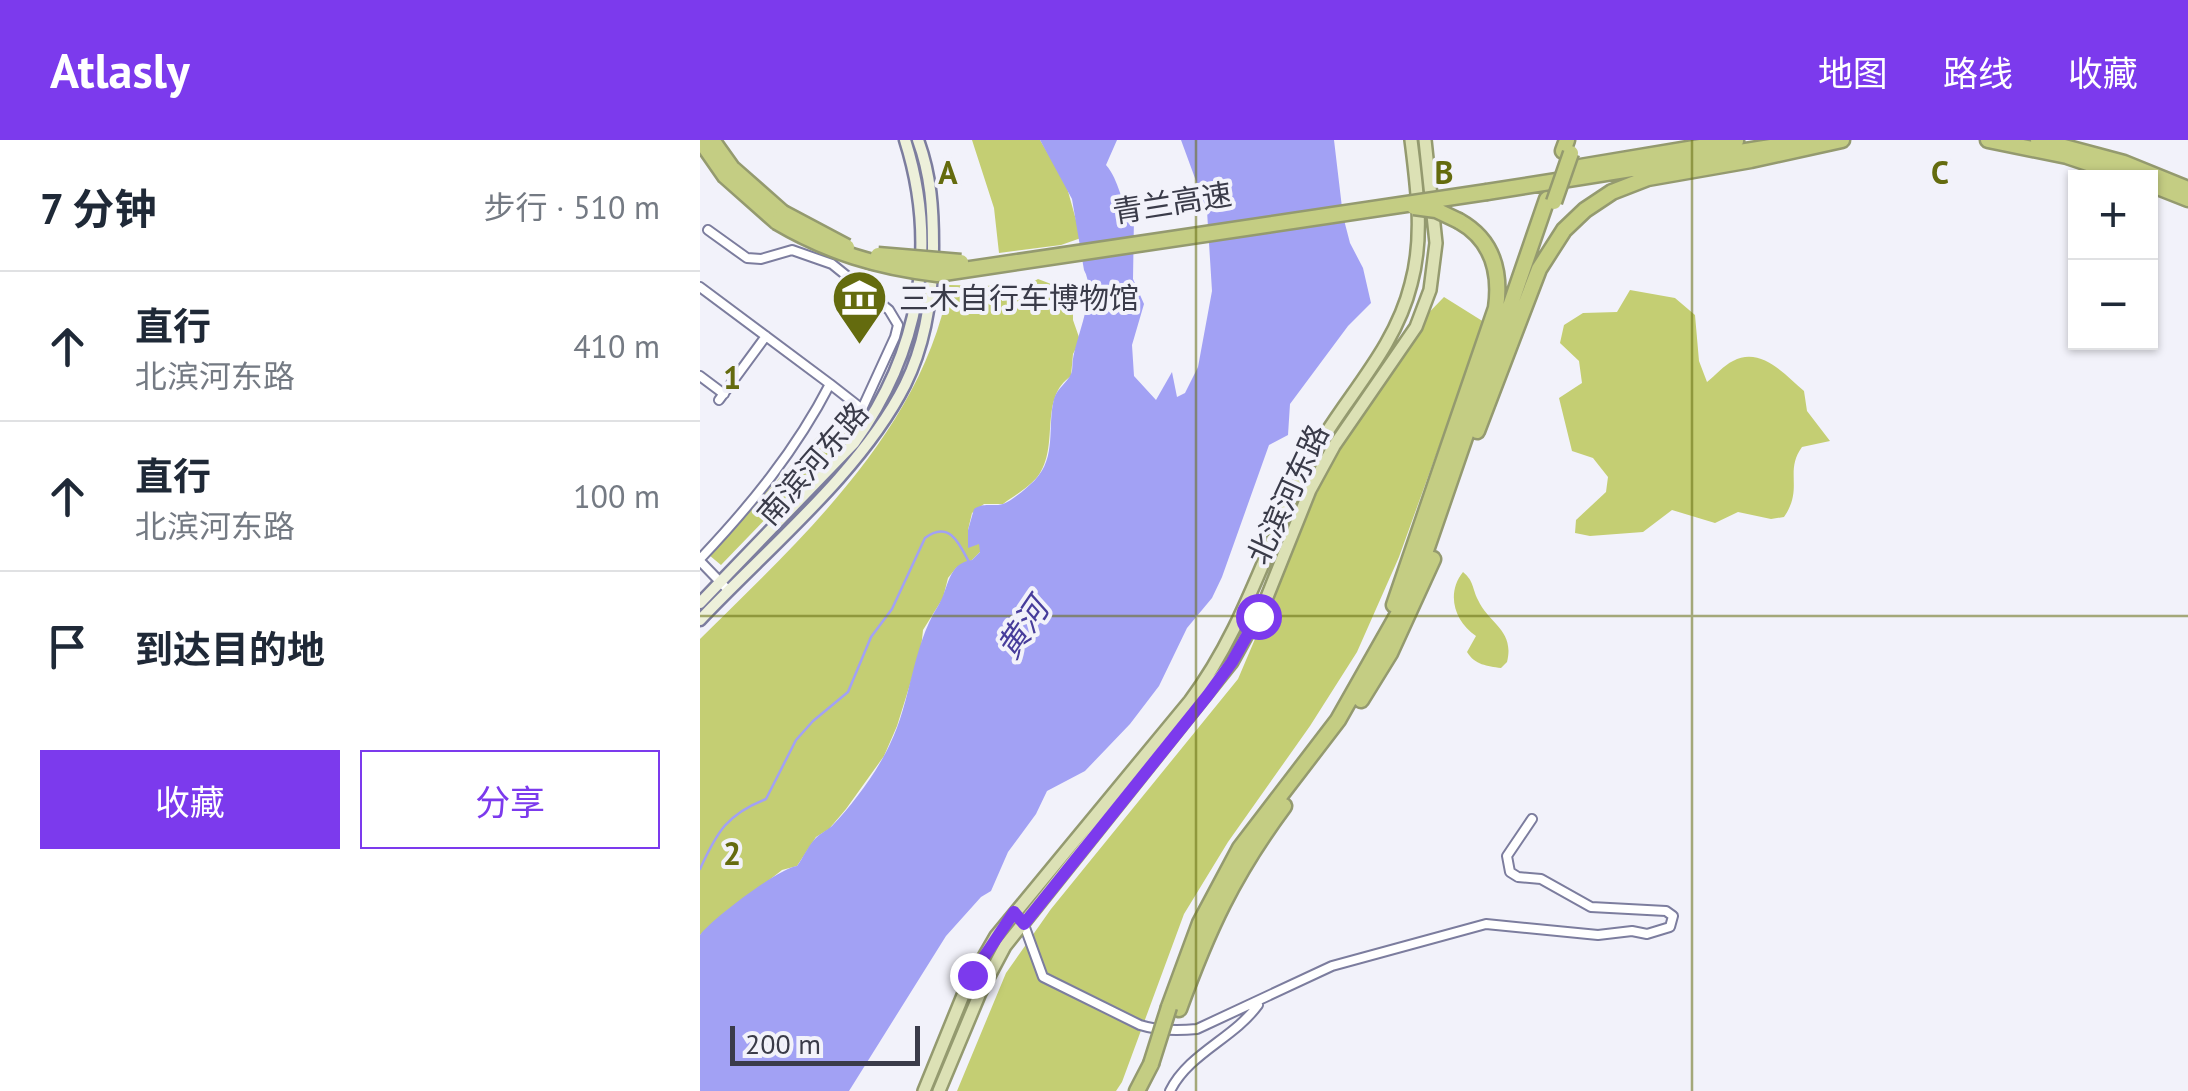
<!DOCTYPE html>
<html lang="zh">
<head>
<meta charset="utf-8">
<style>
  body { margin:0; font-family:"PT Sans","Noto Sans SC",sans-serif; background:#f2f2f3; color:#1f2937 }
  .controls { position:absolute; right:30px; top:30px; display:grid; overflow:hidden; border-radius:0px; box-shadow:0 2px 8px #0004 }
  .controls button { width:90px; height:90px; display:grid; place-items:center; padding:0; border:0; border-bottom:2px solid #e0e1e3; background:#fff; color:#1f2937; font:50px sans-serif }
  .scale { position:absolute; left:30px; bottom:25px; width:190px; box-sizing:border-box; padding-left:10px; border:5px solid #3a3b49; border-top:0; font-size:28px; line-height:35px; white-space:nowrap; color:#3a3b49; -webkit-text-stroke:8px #f2f2fa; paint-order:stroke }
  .stop { position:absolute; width:30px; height:30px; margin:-22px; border:8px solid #7c3aed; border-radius:50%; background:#fff }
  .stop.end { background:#7c3aed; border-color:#fff; box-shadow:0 2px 10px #0008 }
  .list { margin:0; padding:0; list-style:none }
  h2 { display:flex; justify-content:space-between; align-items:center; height:130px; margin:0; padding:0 40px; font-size:42px }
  h2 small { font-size:32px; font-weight:400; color:#747a83 }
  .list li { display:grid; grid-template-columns:65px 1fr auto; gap:30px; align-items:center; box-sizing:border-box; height:150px; padding:0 40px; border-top:2px solid #e0e1e3 }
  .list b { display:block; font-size:38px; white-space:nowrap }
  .list p { margin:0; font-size:32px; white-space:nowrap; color:#747a83 }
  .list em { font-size:32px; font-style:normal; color:#747a83 }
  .actions { display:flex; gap:20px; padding:30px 40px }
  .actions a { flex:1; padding:22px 0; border:2px solid #7c3aed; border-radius:0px; text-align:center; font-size:35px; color:#7c3aed }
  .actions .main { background:#7c3aed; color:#fff }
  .icon { flex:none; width:55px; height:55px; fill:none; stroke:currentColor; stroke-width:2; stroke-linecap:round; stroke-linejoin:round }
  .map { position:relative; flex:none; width:1488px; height:951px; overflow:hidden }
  header { display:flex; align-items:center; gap:60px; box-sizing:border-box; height:140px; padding:0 50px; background:#7c3aed; color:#fff }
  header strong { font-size:48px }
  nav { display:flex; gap:55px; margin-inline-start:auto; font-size:35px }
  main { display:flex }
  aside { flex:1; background:#fff }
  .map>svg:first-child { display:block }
</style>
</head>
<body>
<header>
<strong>Atlasly</strong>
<nav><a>地图</a><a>路线</a><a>收藏</a></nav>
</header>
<main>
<aside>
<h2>7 分钟<small>步行 · 510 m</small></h2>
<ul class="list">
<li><svg class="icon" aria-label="ahead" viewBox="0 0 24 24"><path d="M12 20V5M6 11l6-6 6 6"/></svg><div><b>直行</b><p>北滨河东路</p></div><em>410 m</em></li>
<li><svg class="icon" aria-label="ahead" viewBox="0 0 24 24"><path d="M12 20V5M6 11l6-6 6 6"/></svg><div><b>直行</b><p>北滨河东路</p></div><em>100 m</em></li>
<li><svg class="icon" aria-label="arrive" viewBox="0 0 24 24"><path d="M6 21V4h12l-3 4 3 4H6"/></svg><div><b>到达目的地</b></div></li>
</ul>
<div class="actions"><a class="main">收藏</a><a>分享</a></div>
</aside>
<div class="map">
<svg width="1488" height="951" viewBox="0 0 1488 951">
  <rect width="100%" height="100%" fill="#f2f2fa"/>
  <path fill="#c4ce73" d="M272,0H340L366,44L381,98L361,105L299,113L294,68Z
    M338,139L359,147L373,159V180L380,200L373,214L371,236C339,258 359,303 340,333C332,346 315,355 303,364H284L272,373L268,390L276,404H280V412L272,420L256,428L248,438L243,458L223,490L221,509L197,586L184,616L146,669L129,689L116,697L97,726L82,730L0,795V499C101,399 222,290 249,145L298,146L302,161L312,160L322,148Z
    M930,150L975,158L995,175L999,221L1007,242C1015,236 1024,225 1033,221C1061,206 1085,235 1104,251L1107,271L1130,301L1102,307C1084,332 1104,348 1084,377L1071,379L1038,372L1015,383L972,370L943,392L890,396L875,393L876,380L906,352L908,337L893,318L872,311L859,258L882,243L879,221L860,203L864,185L883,173L917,172Z
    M744,157L784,182L699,417L657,512L610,586L528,702L484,774L422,942L416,951H257L306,833L351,769L538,539L634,313L713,189Z
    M149,262L161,275L133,309L21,425L9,415Z
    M763,432C774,441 772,448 778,460C789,484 815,490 807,522L801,528C787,526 775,525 767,512L776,496C754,481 746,453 763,432Z"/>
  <path fill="#a2a1f4" d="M340,0H417L406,25C420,41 419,62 434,77L433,139L444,164L432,205L434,236L456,260L472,232L477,257L485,253L498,227L512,151L507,71L481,0H634L643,76L650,103L663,128L671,163L648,186L590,264L588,295L569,305L522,437L512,458L487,488L459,546L430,584L385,631L347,651L336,674L308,712L291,751L281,757L246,796L149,951H0V795C12,779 79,728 97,726C103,718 107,708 114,700C119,694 126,691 132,686C153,664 177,632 190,604C211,562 212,507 238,466C249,449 247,423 272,420L280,412L279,404L268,408V390L274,369C284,362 292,367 303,364C312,361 328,347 335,340C357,317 347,287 354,259C358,247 367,243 371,234C373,230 372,224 373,219C377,194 397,153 384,130L372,59Z"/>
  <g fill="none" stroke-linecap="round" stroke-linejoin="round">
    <path stroke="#a2a1f4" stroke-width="2.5" d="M0,729C17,692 27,674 66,659L96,600L113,581L148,552L171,497L192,469L225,398C250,379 260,405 270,424"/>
    <defs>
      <path id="minor" d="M8,90L47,118L61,119L92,110L132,124L189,170L198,185L195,197L162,269
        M0,147L130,244C96,310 51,365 0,419
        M0,236L24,254
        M130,244L162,269
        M19,260L66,196
        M0,421L28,450
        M323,782L343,837L440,885C459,891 478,891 497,889L632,826L786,784L898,795L932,791L947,794L970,787L973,776L966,771L891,767L841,739L818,737L810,732L807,716L832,679
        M470,951C489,913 533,899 558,865"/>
      <path id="secondary" d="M0,463L154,303C219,213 239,107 205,0
        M0,480C67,409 161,332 205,245C226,203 233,152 233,105C233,69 231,35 218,0"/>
      <path id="primary" d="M224,951L266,848L296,796L490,561C545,488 567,402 609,322C641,261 694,213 711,144C724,97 717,48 711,0
        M239,951L280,853L305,806L532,522L565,462L610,350L634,306L716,187L730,150L736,103L725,0"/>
      <path id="motorway" d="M0,0L25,36L77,82
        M12,0L32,28L83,73
        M1288,0L1367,16L1433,38
        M1338,0L1424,23L1488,49
        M863,11L867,0
        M880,27L1036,1
        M1450,44L1488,59
        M787,52L1102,2
        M777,291L839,129L864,90L885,70L912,52L948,38L1051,20L1142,0
        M694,465L796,168C801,132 793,100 759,81
        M661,560L690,513L733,419
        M469,867L500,783L540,708L638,580L706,460L721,425L847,59
        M479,869C508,789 533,735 584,666
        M437,951L451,924"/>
    </defs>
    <use href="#minor" stroke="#7c7d9e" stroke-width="12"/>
    <use href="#secondary" stroke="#7c7d9e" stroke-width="15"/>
    <use href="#primary" stroke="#949a6f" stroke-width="16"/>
    <use href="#motorway" stroke="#949a6f" stroke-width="19"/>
    <use href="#minor" stroke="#fff" stroke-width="8"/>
    <use href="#secondary" stroke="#edf0da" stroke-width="10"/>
    <use href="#primary" stroke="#dce1b5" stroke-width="11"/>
    <use href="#motorway" stroke="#c4cd83" stroke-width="14"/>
    <defs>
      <path id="motorway-bridge" d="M854,62L871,13
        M714,67L736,70L759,81
        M83,73L147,107
        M77,82C128,112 178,127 237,134L787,52
        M178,115L261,122
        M451,924L469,867"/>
    </defs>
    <use href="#motorway-bridge" stroke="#949a6f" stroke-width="19" stroke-linecap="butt"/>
    <use href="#motorway-bridge" stroke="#c4cd83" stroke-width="14"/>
  </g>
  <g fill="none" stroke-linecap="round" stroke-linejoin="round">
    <path stroke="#7c3aed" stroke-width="12" d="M272,835L314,772L324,784L508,555L532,522L558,476"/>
  </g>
  <path fill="none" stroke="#646b0e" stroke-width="2.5" stroke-opacity="0.55" d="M496,0V951M992,0V951M0,476H1488"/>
  <defs>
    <symbol id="museum-pin" viewBox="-11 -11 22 30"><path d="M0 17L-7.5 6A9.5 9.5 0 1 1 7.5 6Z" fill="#646b0e" stroke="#f2f2fa"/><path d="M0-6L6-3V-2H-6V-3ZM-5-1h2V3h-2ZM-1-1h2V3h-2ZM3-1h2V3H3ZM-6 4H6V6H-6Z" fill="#fff"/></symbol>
  </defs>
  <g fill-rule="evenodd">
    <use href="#museum-pin" x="128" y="126" width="63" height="86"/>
  </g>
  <g text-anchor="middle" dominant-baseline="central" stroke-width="8" stroke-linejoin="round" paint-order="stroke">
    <g font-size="30" fill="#3a3b49" stroke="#f2f2fa">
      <text transform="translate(472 62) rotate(-9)">青兰高速</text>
      <text transform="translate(112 323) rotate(-49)">南滨河东路</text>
      <text transform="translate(587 354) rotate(-65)">北滨河东路</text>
    </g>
    <g font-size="30" fill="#3a3b49" stroke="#f2f2fa" text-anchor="start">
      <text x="199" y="157">三木自行车博物馆</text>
    </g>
    <g font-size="32" font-style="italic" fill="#473d9b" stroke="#f2f2fa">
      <text transform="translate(322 488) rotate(-56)">黄河</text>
    </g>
  </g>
  <g font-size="32" text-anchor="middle" font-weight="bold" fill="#646b0e" stroke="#f2f2fa" stroke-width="8" stroke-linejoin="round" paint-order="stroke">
    <text x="248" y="44">A</text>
    <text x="744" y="44">B</text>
    <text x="1240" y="44">C</text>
    <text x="32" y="249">1</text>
    <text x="32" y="725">2</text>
  </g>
</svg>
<div class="controls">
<button>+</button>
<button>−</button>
</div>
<div class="scale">200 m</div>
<div class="stop" style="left:558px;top:476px"></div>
<div class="stop end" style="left:272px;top:835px"></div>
</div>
</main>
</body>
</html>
